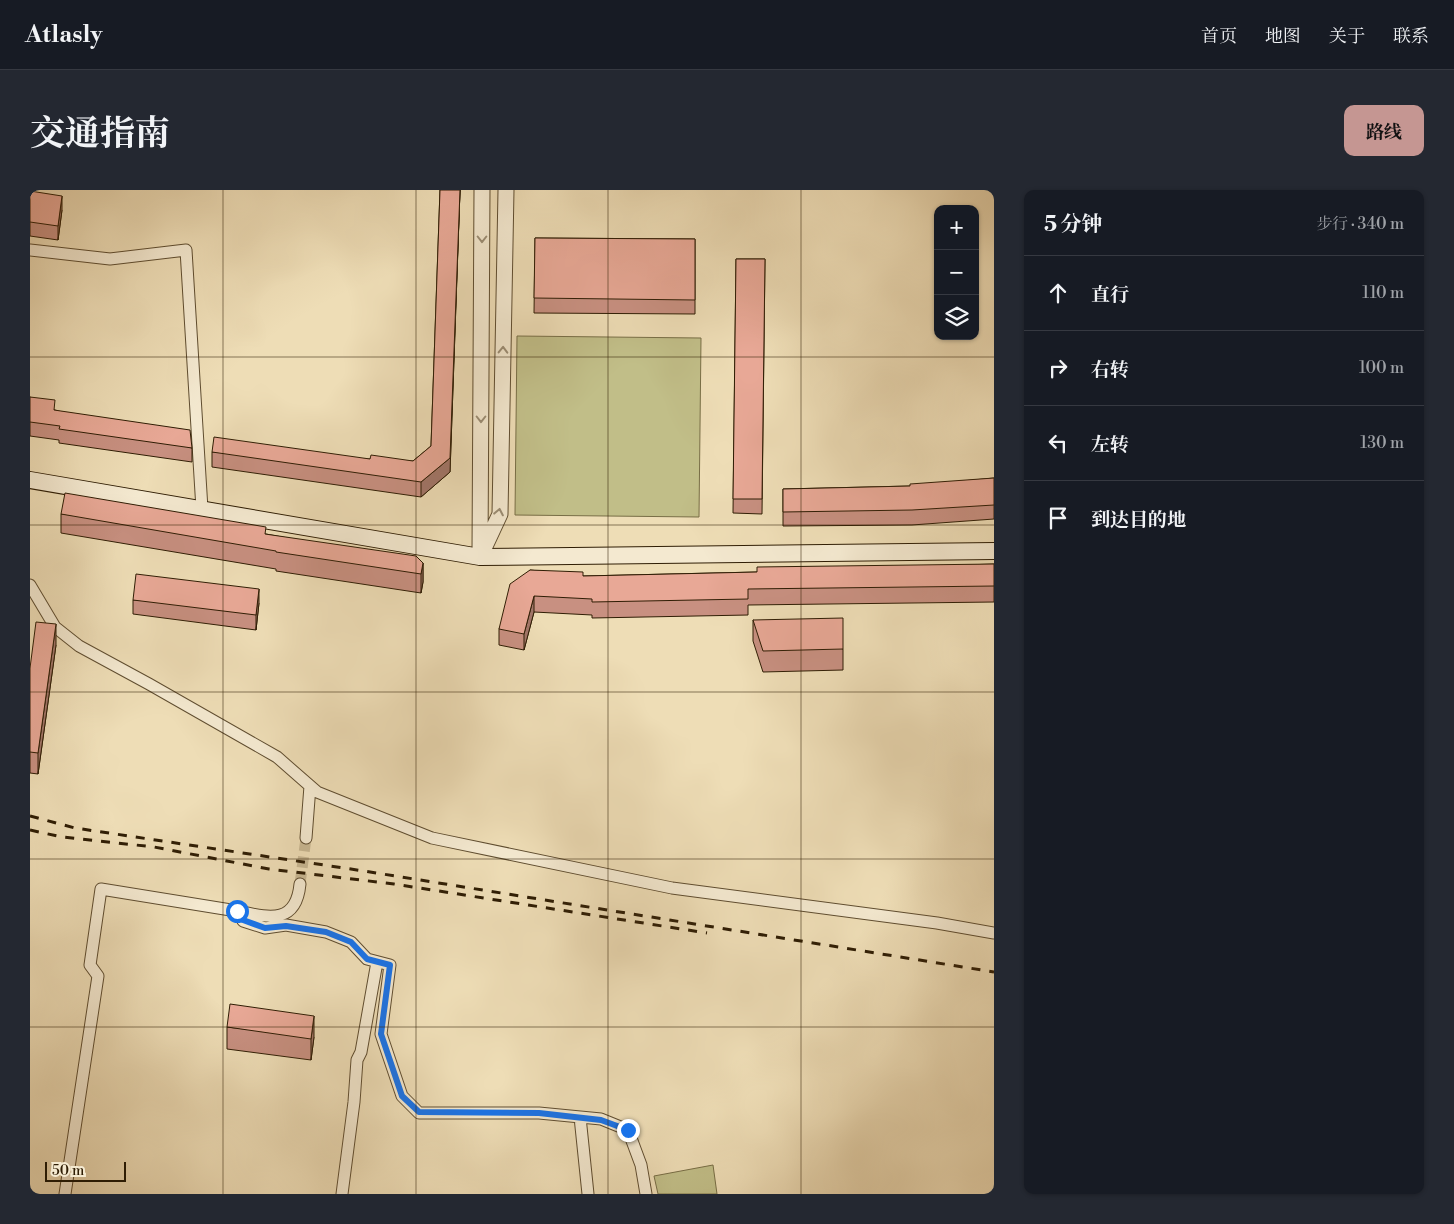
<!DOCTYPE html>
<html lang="zh">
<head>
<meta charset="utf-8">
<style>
  body { margin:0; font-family:"Libre Bodoni","Noto Serif SC",serif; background:#242831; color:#f1f3f6 }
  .controls { position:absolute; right:15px; top:15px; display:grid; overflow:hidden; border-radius:10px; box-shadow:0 1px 4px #0004 }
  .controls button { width:45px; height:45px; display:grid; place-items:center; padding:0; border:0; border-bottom:1px solid #363941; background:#171b24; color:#f1f3f6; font:25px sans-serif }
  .scale { position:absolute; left:15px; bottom:12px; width:81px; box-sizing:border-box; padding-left:5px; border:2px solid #2f1d04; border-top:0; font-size:14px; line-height:18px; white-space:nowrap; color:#2f1d04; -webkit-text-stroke:4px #f4e9d0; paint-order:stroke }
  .stop { position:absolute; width:15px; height:15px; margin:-11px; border:4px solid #1a73e8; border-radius:50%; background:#fff }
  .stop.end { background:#1a73e8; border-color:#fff; box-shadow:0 1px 5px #0008 }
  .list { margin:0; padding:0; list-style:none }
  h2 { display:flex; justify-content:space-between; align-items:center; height:65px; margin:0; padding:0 20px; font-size:21px }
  h2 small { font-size:16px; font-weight:400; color:#9ea1a6 }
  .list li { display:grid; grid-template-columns:32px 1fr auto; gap:15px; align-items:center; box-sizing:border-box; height:75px; padding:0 20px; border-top:1px solid #363941 }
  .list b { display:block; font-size:19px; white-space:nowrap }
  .list em { font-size:16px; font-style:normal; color:#9ea1a6 }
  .icon { flex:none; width:28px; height:28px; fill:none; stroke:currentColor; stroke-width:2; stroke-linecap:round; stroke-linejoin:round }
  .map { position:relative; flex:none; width:964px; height:1004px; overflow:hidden; border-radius:10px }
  header { display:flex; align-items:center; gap:30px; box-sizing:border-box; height:70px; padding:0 25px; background:#171b24; border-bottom:1px solid #363941 }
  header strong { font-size:24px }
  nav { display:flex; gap:28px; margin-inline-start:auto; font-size:18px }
  .intro { display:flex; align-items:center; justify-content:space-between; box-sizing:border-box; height:120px; padding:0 30px }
  h1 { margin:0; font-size:35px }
  .button { padding:12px 22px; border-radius:10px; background:#c59692; color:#111; font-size:18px; font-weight:700 }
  main { display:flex; gap:30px; padding:0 30px }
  aside { flex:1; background:#171b24; border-radius:10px; box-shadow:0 1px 4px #0004 }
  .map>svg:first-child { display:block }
</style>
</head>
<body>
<header>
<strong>Atlasly</strong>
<nav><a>首页</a><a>地图</a><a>关于</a><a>联系</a></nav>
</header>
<div class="intro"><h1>交通指南</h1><a class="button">路线</a></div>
<main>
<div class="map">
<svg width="964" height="1004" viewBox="0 0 964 1004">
  <rect width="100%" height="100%" fill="#eeddb6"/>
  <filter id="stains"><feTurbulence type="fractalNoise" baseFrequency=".004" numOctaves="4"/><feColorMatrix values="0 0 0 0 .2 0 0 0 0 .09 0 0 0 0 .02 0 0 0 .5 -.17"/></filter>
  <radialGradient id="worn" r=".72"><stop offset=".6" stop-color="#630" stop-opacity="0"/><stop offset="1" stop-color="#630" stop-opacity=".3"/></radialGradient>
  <path fill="#c1be88" stroke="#786e46" d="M487,146L671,148L669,327L485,325Z
    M683,975L687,1004H628L624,986Z"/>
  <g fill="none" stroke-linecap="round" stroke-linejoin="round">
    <path stroke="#c8b792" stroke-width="11" stroke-dasharray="11 5.5" stroke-linecap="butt" d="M270,694L276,648"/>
    <defs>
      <path id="minor" d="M0,60L80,69L156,60L172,319
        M0,395L25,437L49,456L119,494L247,567L287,602L402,648L642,698L907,733L964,743
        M276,648L280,596
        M207,721C237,727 266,736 270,694
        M550,927L558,1004
        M35,1004L68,786L60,775L71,699L207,721L213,731L235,738L256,735L296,742L321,752L337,769L360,775L351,844L372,906L389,923H509L571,929L598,940L611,975L616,1004
        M312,1004L324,912L327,870L331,862L347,772"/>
      <path id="tertiary" d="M450,361L452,0
        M450,367L470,324L476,0"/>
      <path id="secondary" d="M0,290L450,367L964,361"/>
    </defs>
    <use href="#minor" stroke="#5f4d30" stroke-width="13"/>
    <use href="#tertiary" stroke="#5f4d30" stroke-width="17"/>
    <use href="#secondary" stroke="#2f1d04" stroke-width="18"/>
    <use href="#minor" stroke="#f4e9d0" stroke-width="11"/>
    <use href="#tertiary" stroke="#f4e9d0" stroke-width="15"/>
    <use href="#secondary" stroke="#f4e9d0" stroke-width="16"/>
    <path stroke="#2f1d04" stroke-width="3" stroke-dasharray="9 9" stroke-linecap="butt" d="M0,626L45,638L334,681L964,782
      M0,640L32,647L124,657L239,679L364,694L677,743"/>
  </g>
  <path fill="#c89081" stroke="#2f1d04" d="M410,0H430L420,282L391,307L182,277V262L383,271L401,256Z
    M0,1L32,20L28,50L0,46Z
    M505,48L665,49V124L504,123Z
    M706,69H735L732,324L703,323Z
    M0,207L25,220L162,258V272L29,253V250L0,246Z
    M964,288V329L882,335L753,336V299L880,296Z
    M31,324L236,344L393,373V392L391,403L246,381V379L31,343Z
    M964,374V412L718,415V425L562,428V425L504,422L494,460L469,455V439L500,380L553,386L727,382Z
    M103,410L229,413L226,440L103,424Z
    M723,430L813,459V480L733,482L723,451Z
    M26,455L8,584L0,583V478Z
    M197,837L284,847L281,870L197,859Z"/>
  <path fill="#a27669" stroke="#2f1d04" d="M430,0L420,282L391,307V292L420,268Z
    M32,6V20L28,50V36Z
    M393,373V392L391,403V384Z
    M229,399V413L226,440V425Z
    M504,406V422L494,460V444Z
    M26,434V455L8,584V563Z
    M284,826V847L281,870V849Z"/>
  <path fill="#e8a896" stroke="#2f1d04" d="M410,0H430L420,268L391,292L182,262L184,247L340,269L341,265L383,271L401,256Z
    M0,1L32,6L28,36L0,32Z
    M505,48L665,49V110L504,108Z
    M706,69H735L732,309H703Z
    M0,207L25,210L24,220L160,240L162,258L29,239L30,236L0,232Z
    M964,288V315L882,320L753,322V299L880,296V294Z
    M35,303L236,337L235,344L386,366L393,373L391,384L246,362V361L31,324Z
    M964,374V396L718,399V409L562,412V409L504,406L494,444L469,439L480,394L500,380L553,382V386L727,382V377Z
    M106,384L229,399L226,425L103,410Z
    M813,428V459L733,461L723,430Z
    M6,432L26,434L8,563L0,562V478Z
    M200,814L284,826L281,849L197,837Z"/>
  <defs><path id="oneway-chevron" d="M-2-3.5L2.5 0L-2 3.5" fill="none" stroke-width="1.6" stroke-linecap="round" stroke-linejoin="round" transform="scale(1.25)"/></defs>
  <g stroke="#9b8d74">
    <use href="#oneway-chevron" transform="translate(452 49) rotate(90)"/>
    <use href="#oneway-chevron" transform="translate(473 160) rotate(-89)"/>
    <use href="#oneway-chevron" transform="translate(451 229) rotate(90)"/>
    <use href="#oneway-chevron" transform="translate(469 322) rotate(-79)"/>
  </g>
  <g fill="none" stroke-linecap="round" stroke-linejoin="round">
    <path stroke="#1a73e8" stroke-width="6" d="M207,721L213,730L235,738L256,736L296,742L321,752L337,769L360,775L351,844L372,906L389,922L509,923L571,930L598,940"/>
  </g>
  <path fill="none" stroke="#2f1d04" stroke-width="1" stroke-opacity="0.55" d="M193,0V1004M386,0V1004M578,0V1004M771,0V1004M0,167H964M0,335H964M0,502H964M0,669H964M0,837H964"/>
  <rect width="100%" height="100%" filter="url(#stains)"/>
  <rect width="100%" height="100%" fill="url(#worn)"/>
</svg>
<div class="controls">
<button>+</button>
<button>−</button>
<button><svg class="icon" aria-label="layers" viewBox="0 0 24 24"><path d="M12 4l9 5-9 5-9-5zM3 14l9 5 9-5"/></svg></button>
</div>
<div class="scale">50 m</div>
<div class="stop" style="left:207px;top:721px"></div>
<div class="stop end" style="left:598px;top:940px"></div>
</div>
<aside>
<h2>5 分钟<small>步行 · 340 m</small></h2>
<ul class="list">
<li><svg class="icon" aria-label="ahead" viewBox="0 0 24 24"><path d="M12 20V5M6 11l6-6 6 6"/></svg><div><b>直行</b></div><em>110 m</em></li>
<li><svg class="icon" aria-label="right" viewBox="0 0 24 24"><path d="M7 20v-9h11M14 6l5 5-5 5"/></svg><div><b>右转</b></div><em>100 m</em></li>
<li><svg class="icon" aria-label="left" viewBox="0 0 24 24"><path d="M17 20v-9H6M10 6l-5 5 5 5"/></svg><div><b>左转</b></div><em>130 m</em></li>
<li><svg class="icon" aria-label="arrive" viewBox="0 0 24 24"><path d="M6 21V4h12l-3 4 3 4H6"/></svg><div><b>到达目的地</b></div></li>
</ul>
</aside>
</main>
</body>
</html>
